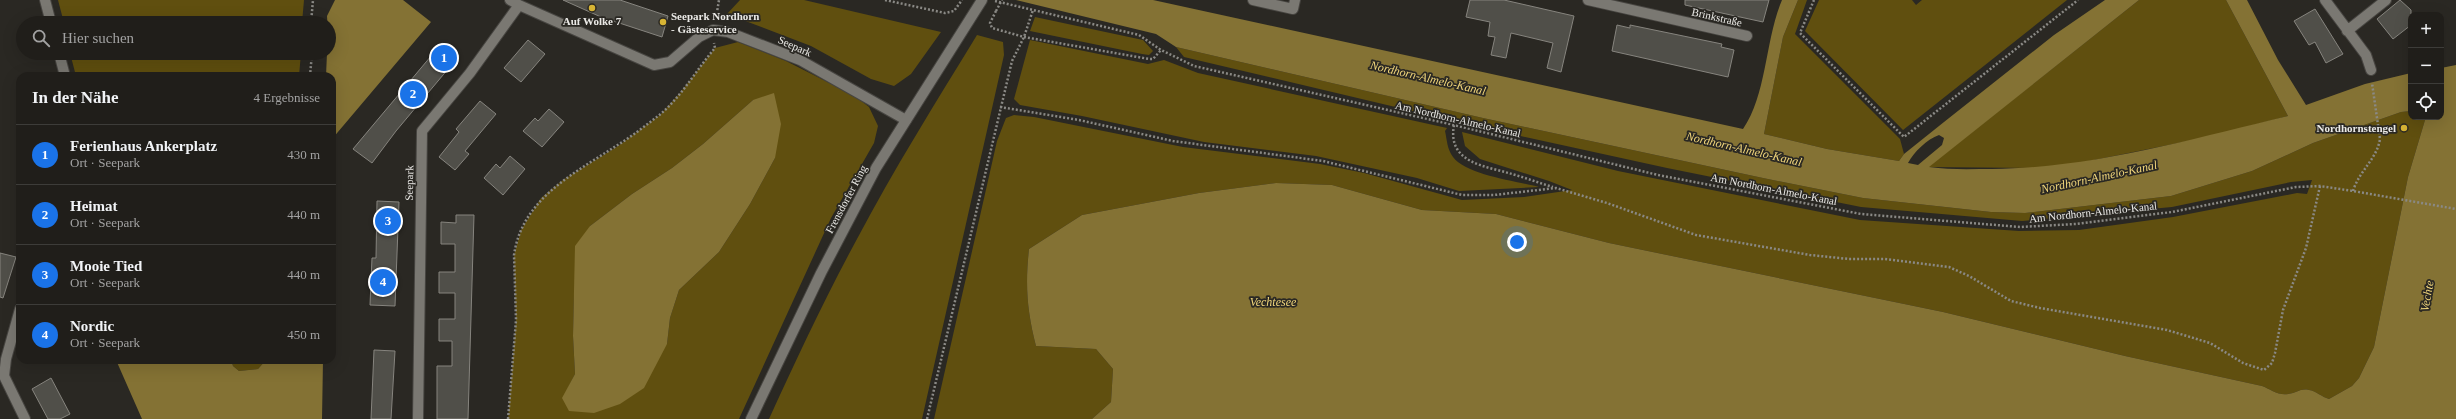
<!DOCTYPE html>
<html lang="de">
<head>
<meta charset="utf-8">
<style>
  body { margin:0; font-family:"Times New Roman",serif; background:#2d2b27; color:#f1f3f6 }
  .controls { position:absolute; right:12px; top:12px; display:grid; overflow:hidden; border-radius:8px; box-shadow:0 4px 16px #0002 }
  .controls button { width:36px; height:36px; display:grid; place-items:center; padding:0; border:0; border-bottom:1px solid #3d3c39; background:#201e1a; color:#f1f3f6; font:20px sans-serif }
  .you { position:absolute; left:1517px; top:242px; width:14px; height:14px; margin:-10px; border:3px solid #fff; border-radius:50%; background:#1a73e8; box-shadow:0 0 0 6px #1a73e833 }
  .badge { display:grid; place-items:center; width:26px; height:26px; border-radius:50%; background:#1a73e8; color:#fff; font-size:13px; font-weight:700 }
  .pin { position:absolute; translate:-50% -50%; border:2px solid #fff; box-shadow:0 1px 4px #0006 }
  .list { margin:0; padding:0; list-style:none }
  h2 { display:flex; justify-content:space-between; align-items:center; height:52px; margin:0; padding:0 16px; font-size:17px }
  h2 small { font-size:13px; font-weight:400; color:#a2a2a2 }
  .list li { display:grid; grid-template-columns:26px 1fr auto; gap:12px; align-items:center; box-sizing:border-box; height:60px; padding:0 16px; border-top:1px solid #3d3c39 }
  .list b { display:block; font-size:15px; white-space:nowrap }
  .list p { margin:0; font-size:13px; white-space:nowrap; color:#a2a2a2 }
  .list em { font-size:13px; font-style:normal; color:#a2a2a2 }
  .icon { flex:none; width:22px; height:22px; fill:none; stroke:currentColor; stroke-width:2; stroke-linecap:round; stroke-linejoin:round }
  .map { position:relative; flex:none; width:2456px; height:419px; overflow:hidden }
  .search { position:absolute; background:#201e1a; box-shadow:0 4px 16px #0002; left:16px; top:16px; width:320px; height:44px; display:flex; align-items:center; gap:10px; box-sizing:border-box; padding:0 14px; border-radius:22px; color:#a2a2a2; font-size:15px }
  .panel { position:absolute; background:#201e1a; box-shadow:0 4px 16px #0002; left:16px; top:72px; width:320px; height:292px; border-radius:12px }
  .map>svg:first-child { display:block }
</style>
</head>
<body>
<div class="map">
<svg width="2456" height="419" viewBox="0 0 2456 419">
  <rect width="100%" height="100%" fill="#2a2823"/>
  <path fill="#604f0f" fill-rule="evenodd" d="M58,0H304L302,23H64Z
    M740,0H804L941,32L911,74L894,86L871,79L811,46L727,14Z
    M1798,0H1807L1795,34L1900,139L1904,154L1899,161L1827,149L1764,134L1783,37Z
    M1819,0H1912L1916,5L1922,0H2067L1903,130L1805,31Z
    M2139,0H2226L2288,116L2208,137L2079,163L2033,168L1928,167Z
    M1035,17L1143,40L1153,51L1149,55L1142,54L1030,31Z
    M977,35L1003,42L1004,55L922,419H769C797,358 825,298 857,239C894,169 936,102 977,35Z
    M1030,40L1148,64L1164,60L1198,73L1447,128L1445,131C1447,140 1447,149 1453,157C1466,175 1517,181 1539,187L1459,191L1417,178L1316,156L1204,142L1082,116L1020,105L1014,99Z
    M738,42L786,61L855,96L869,107L878,126L874,143L831,218L739,419H508L516,320L514,255L521,230L541,198L563,180L618,146L660,115L680,93L715,48ZM753,100L775,158L750,204L719,252L679,290L670,318L667,344L563,398L575,374L573,336L574,295L590,226L632,194L672,168L703,144Z
    M1176,47L1483,118L1763,178L1863,198L1991,212L2025,213L2171,196L2252,171L2313,143L2401,112L2411,111V117H2424L2425,120L2408,177L2374,347L2359,378L2352,386L2329,399C2322,397 2316,391 2309,390C2300,388 2297,393 2288,394C2279,396 2270,389 2262,386L2125,356L1943,312L1609,243L1496,214L1422,210L1332,185L1276,183L1199,193L1082,215L1029,249C1025,285 1027,311 1036,346L1096,349L1113,369L1111,402L1092,419H934L997,141L1006,118L1014,115L1034,117L1183,147L1320,164L1364,173L1462,200L1524,197L1572,190L1549,181L1480,159L1465,146L1462,132L1618,171L1860,220L2019,231L2079,230L2173,217L2297,193L2307,194L2312,180L2291,182L2172,207L2022,221L1861,207L1667,168L1484,128L1184,57Z
    M70,53H301L299,76H76Z
    M231,360H266L258,369L239,371L233,366Z"/>
  <path fill="#847234" fill-rule="evenodd" d="M335,0H403L431,22L332,139V76H326L327,53H329L327,16Z
    M1016,0H1153L1743,129C1767,94 1765,40 1782,0H1798L1783,37L1764,134L1827,149L1899,161L1904,154L1944,122L2054,35L2105,0H2139L1929,167C1949,170 1971,169 1992,169C2093,168 2191,139 2288,116L2226,0H2247L2278,60L2306,105L2365,84L2411,73V111L2401,112L2313,143L2252,171L2171,196L2025,213L1991,212L1863,198L1763,178L1483,118L1176,47L1156,34ZM1939,135L1944,138L1942,145L1918,165L1908,163C1914,152 1927,139 1939,135Z
    M2456,65V419H1092L1111,402L1113,369L1096,349L1036,346C1027,311 1025,285 1029,249L1082,215L1199,193L1276,183L1332,185L1422,210L1496,214L1609,243L1943,312L2125,356L2262,386C2270,389 2279,396 2288,394C2297,393 2300,388 2309,390C2316,391 2322,397 2329,399L2352,386L2359,378L2374,347L2408,177L2425,120L2424,117H2441V68Z
    M774,93L781,124L775,158L750,204L719,252L679,290L670,318L667,344L644,388L620,404L594,413L569,411L562,398L575,374L573,336L575,246L590,226L632,194L672,168L703,144L753,100Z
    M116,360H231L233,366L239,371L258,369L266,360H323L322,419H142Z"/>
  <path fill="#504f49" stroke="#86847e" d="M563,0H620L668,16L662,37L601,17Z
    M1470,0H1504L1574,16L1561,72L1547,68L1553,43L1511,33L1506,58L1491,55L1495,37L1488,36L1490,22L1466,17Z
    M1685,0H1769L1763,22L1685,5Z
    M2400,0L2411,10V25L2393,39L2377,19Z
    M2315,9L2343,54L2326,63L2315,42L2309,45L2294,21Z
    M1617,25L1630,28V25L1722,44L1721,47L1734,50L1728,77L1612,51Z
    M528,40L545,54L521,82L504,68Z
    M442,43L459,56L396,131L372,163L353,149Z
    M480,101L496,114L465,151L469,154L455,170L439,157L459,132L456,129Z
    M549,109L564,122L542,147L523,131L535,118L538,121Z
    M510,156L525,169L503,195L484,178L496,164L500,168Z
    M377,201L399,202L395,306L370,305L372,258H376Z
    M456,215H474L468,419H437V366H452V341H439V319H455V293H439V272H455V244H441V222L456,223Z
    M0,253L16,257L3,298L0,297Z
    M374,350L395,351L391,419H371Z
    M51,378L70,414L60,419H48L32,389Z"/>
  <g fill="none" stroke-linecap="round" stroke-linejoin="round">
    <defs>
      <path id="minor" d="M45,0L51,23
        M510,0L519,5
        M1253,0L1293,9L1295,0
        M1588,0L1747,36
        M2325,0L2366,55L2371,70
        M2347,31L2386,0
        M59,53L65,76
        M20,309L6,359L4,376L25,419
        M418,419L422,131L470,73L519,5L654,65L670,62L699,37L713,30L728,32L800,60L906,120"/>
      <path id="tertiary" d="M751,419L821,273L876,168L982,0"/>
    </defs>
    <use href="#minor" stroke="#474541" stroke-width="12"/>
    <use href="#tertiary" stroke="#474541" stroke-width="12"/>
    <path stroke="#8a8985" stroke-width="2.5" stroke-dasharray="2 2" stroke-linecap="butt" d="M885,0L945,13L954,11L962,0
      M1814,0L1800,33L1904,137L2078,0
      M995,1L1139,35L1161,50L1194,66L1454,125L1658,175L1861,214L2020,227L2076,224L2172,212L2296,187L2320,186L2353,191L2456,209
      M996,11L990,23L992,28L1024,37L1149,59H1153L1161,50
      M716,18L719,0
      M311,23L313,0
      M310,76L312,53
      M1000,107L1079,120L1173,141L1323,161L1462,195H1494L1556,188L1607,203L1696,235L1810,255L1849,259H1885L1949,267L1969,276L2011,301L2040,308L2167,330L2210,343L2243,363L2264,370L2272,363L2275,353L2283,310L2306,248L2320,186
      M1454,125C1447,163 1485,166 1512,174C1526,178 1539,183 1553,187
      M2353,191C2359,171 2377,159 2380,139L2372,83
      M508,419L516,320L514,255C522,199 573,174 616,146C631,137 645,126 658,116C681,98 696,70 715,48L714,43
      M927,419L1012,61L1024,37L1033,10"/>
    <use href="#minor" stroke="#7a7872" stroke-width="10"/>
    <use href="#tertiary" stroke="#7a7872" stroke-width="10"/>
    <path stroke="#8a8985" stroke-width="2.5" stroke-dasharray="2 2" stroke-linecap="butt" d="M996,11L1002,0"/>
  </g>
  <g fill="#d7b434" stroke="#2a2823" stroke-width="1.5">
    <circle cx="592" cy="8" r="4"/>
    <circle cx="663" cy="22" r="4"/>
    <circle cx="2404" cy="128" r="4"/>
  </g>
  <g text-anchor="middle" dominant-baseline="central" stroke-width="3.5" stroke-linejoin="round" paint-order="stroke">
    <g font-size="11" font-weight="bold" fill="#ebeae7" stroke="#2a2823" text-anchor="start">
      <text x="671" y="16">Seepark Nordhorn<tspan x="671" dy="13">- Gästeservice</tspan></text>
      <text x="592" y="21" text-anchor="middle">Auf Wolke 7</text>
      <text x="2396" y="128" text-anchor="end">Nordhornstengel</text>
    </g>
    <g font-size="11" fill="#ebeae7" stroke="#2a2823">
      <text transform="translate(1717 17) rotate(13)">Brinkstraße</text>
      <text transform="translate(795 46) rotate(24)">Seepark</text>
      <text transform="translate(1458 119) rotate(13)">Am Nordhorn-Almelo-Kanal</text>
      <text transform="translate(409 183) rotate(-89)">Seepark</text>
      <text transform="translate(1774 189) rotate(11)">Am Nordhorn-Almelo-Kanal</text>
      <text transform="translate(846 199) rotate(-62)">Frensdorfer Ring</text>
      <text transform="translate(2093 212) rotate(-6)">Am Nordhorn-Almelo-Kanal</text>
    </g>
    <g font-size="12" font-style="italic" fill="#f1d67b" stroke="#2a2823">
      <text transform="translate(1428 78) rotate(13)">Nordhorn-Almelo-Kanal</text>
      <text transform="translate(1744 149) rotate(13)">Nordhorn-Almelo-Kanal</text>
      <text transform="translate(2099 177) rotate(-12)">Nordhorn-Almelo-Kanal</text>
      <text transform="translate(2427 296) rotate(-80)">Vechte</text>
      <text x="1273" y="302">Vechtesee</text>
    </g>
  </g>
</svg>
<div class="controls">
<button>+</button>
<button>−</button>
<button><svg class="icon" aria-label="locate" viewBox="0 0 24 24"><circle cx="12" cy="12" r="6"/><path d="M12 2v4M12 18v4M2 12h4M18 12h4"/></svg></button>
</div>
<div class="you"></div>
<div class="pin badge" style="left:444px;top:58px">1</div>
<div class="pin badge" style="left:413px;top:94px">2</div>
<div class="pin badge" style="left:388px;top:221px">3</div>
<div class="pin badge" style="left:383px;top:282px">4</div>
<div class="search"><svg class="icon" aria-label="search" viewBox="0 0 24 24"><circle cx="10" cy="10" r="6"/><path d="M15 15l6 6"/></svg>Hier suchen</div>
<section class="panel">
<h2>In der Nähe<small>4 Ergebnisse</small></h2>
<ul class="list">
<li><span class="badge">1</span><div><b>Ferienhaus Ankerplatz</b><p>Ort · Seepark</p></div><em>430 m</em></li>
<li><span class="badge">2</span><div><b>Heimat</b><p>Ort · Seepark</p></div><em>440 m</em></li>
<li><span class="badge">3</span><div><b>Mooie Tied</b><p>Ort · Seepark</p></div><em>440 m</em></li>
<li><span class="badge">4</span><div><b>Nordic</b><p>Ort · Seepark</p></div><em>450 m</em></li>
</ul>
</section>
</div>
</body>
</html>
